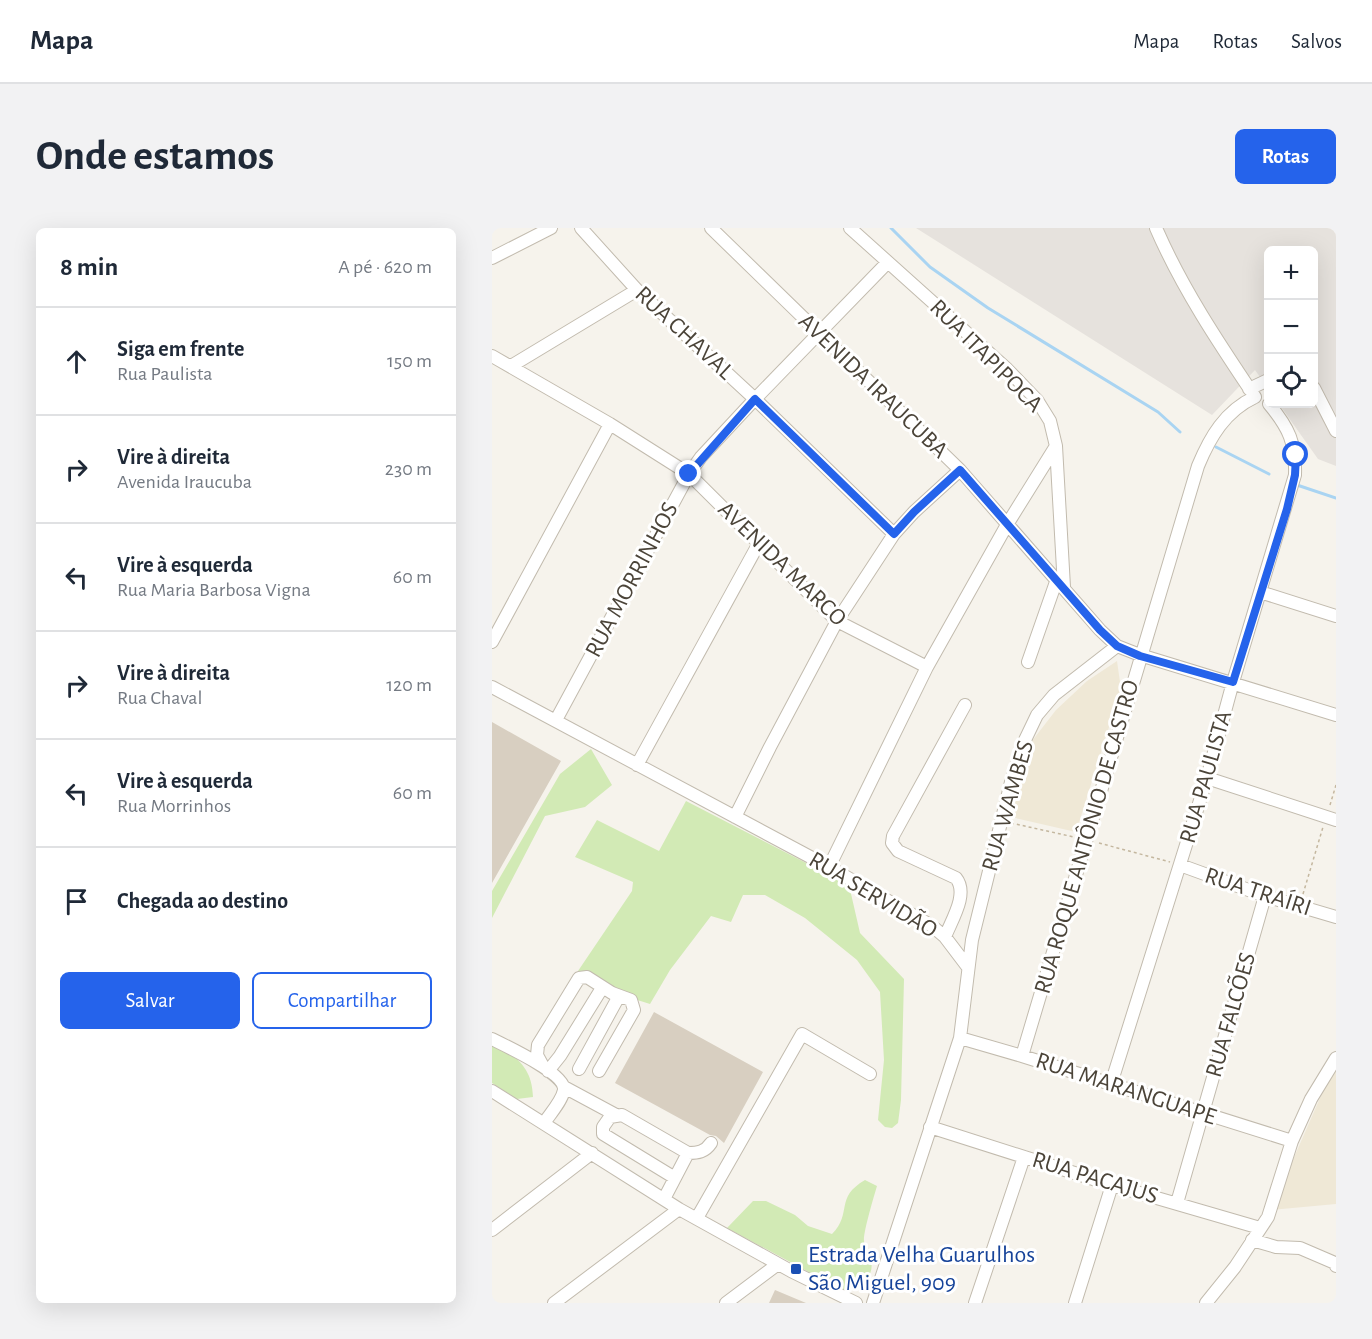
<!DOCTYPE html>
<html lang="pt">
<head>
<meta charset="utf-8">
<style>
  body { margin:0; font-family:"Alegreya Sans",sans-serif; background:#f2f2f3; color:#1f2937 }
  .controls { position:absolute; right:18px; top:18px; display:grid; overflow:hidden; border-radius:9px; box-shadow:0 6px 24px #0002 }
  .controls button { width:54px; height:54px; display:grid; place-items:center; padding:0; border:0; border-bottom:2px solid #e0e1e3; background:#fff; color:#1f2937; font:30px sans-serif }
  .stop { position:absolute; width:18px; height:18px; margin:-14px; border:4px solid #2563eb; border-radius:50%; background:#fff }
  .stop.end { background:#2563eb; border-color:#fff; box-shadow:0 2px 6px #0008 }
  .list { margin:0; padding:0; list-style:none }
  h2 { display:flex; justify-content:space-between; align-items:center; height:78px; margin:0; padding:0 24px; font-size:26px }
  h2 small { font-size:20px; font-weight:400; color:#747a83 }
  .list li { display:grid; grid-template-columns:39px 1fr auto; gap:18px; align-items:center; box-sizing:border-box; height:108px; padding:0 24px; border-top:2px solid #e0e1e3 }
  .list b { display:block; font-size:22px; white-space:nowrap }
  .list p { margin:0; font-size:20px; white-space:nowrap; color:#747a83 }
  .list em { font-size:20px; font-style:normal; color:#747a83 }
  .actions { display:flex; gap:12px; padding:18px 24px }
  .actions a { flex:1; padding:14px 0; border:2px solid #2563eb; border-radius:9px; text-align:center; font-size:21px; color:#2563eb }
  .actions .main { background:#2563eb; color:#fff }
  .icon { flex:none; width:33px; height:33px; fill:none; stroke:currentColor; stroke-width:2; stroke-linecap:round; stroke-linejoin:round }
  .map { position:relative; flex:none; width:844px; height:1075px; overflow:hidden; border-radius:9px }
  header { display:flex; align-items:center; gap:36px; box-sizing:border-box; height:84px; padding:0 30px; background:#fff; border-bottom:2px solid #e0e1e3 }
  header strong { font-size:28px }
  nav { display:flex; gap:33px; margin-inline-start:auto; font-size:21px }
  .intro { display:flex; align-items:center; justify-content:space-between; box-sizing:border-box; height:144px; padding:0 36px }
  h1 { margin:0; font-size:42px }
  .button { padding:15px 27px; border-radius:9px; background:#2563eb; color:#fff; font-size:21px; font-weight:700 }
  main { display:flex; gap:36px; padding:0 36px }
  aside { flex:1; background:#fff; border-radius:9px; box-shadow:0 6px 24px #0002 }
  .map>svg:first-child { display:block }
</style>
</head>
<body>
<header>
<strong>Mapa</strong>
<nav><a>Mapa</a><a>Rotas</a><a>Salvos</a></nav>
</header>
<div class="intro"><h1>Onde estamos</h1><a class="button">Rotas</a></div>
<main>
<aside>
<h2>8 min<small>A pé · 620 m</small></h2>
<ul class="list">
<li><svg class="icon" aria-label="ahead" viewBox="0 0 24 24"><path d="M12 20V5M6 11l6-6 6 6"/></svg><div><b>Siga em frente</b><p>Rua Paulista</p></div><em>150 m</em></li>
<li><svg class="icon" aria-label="right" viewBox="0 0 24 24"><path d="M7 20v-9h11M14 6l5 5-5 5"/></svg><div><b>Vire à direita</b><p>Avenida Iraucuba</p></div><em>230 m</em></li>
<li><svg class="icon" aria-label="left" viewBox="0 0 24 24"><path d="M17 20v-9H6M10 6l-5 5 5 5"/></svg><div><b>Vire à esquerda</b><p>Rua Maria Barbosa Vigna</p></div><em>60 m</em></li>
<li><svg class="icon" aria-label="right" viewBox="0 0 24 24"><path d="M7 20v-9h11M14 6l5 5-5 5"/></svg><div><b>Vire à direita</b><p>Rua Chaval</p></div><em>120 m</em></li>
<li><svg class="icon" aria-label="left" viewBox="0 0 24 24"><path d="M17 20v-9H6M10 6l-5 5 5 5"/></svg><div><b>Vire à esquerda</b><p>Rua Morrinhos</p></div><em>60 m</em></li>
<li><svg class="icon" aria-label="arrive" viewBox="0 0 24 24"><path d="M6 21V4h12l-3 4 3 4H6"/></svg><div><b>Chegada ao destino</b></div></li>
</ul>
<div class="actions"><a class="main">Salvar</a><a>Compartilhar</a></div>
</aside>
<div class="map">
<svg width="844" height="1075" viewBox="0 0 844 1075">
  <rect width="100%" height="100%" fill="#f6f3ec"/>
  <path fill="#e6e2dd" d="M424,0H844V238L826,231L787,176H822V22H776V160L763,142L720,187Z"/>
  <path fill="#efe8d6" d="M625,433L629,461L584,604L519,589L540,513L564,482L595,453Z
    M844,840V976L779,982L835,854Z"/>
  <path fill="#d2eab5" d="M99,521L120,557L93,579L53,588L0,690V663L68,546Z
    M194,573L357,657L368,705L412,751L409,872L406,895L400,900L393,899L386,892L392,832L388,764L365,732L313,690L273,667H251L239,694L219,688L178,742L158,776L120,764L86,743L140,663L141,654L83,629L105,592L167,623Z
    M0,811C23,830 40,837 41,869L25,871L0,855Z
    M373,952L385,958C382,968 371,1005 372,1013C372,1019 377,1025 379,1031C383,1051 368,1059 352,1063L235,1000L261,973H274L303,987L316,998L340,1006C361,985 342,970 373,952Z"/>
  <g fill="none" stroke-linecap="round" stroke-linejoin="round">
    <path stroke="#a9d4f2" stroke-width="3" d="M399,0L438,39L496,80L666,184L688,204
      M724,219L777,246
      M805,257L844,270"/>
  </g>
  <path fill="#d8cfc1" d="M0,494L69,533L0,655Z
    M162,784L271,844L232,915L224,908L218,907L123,855Z
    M283,1062L314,1075H277Z"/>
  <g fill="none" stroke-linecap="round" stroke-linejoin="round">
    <defs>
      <path id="minor" d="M89,0L145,62L263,171L402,306
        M219,0L468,242L608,402L625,418L648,427L844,487
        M358,0L515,141L545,172L558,193L564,218L572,359
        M664,0C690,60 726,114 763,169
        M0,30L59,0
        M0,128L118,196L197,246L345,393L435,439
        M19,138L145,62
        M822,160L844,203
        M757,161L776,152
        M768,364L844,388
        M0,414L118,196
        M536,434L565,351
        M0,459L337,639L440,698L453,709L475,738
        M64,492L197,246L209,229L263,171L396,34
        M145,537L267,315
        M715,550L844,592
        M243,589L278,519L345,393L402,306L422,284L468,242
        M688,637L773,668L844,689
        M337,639L435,439L516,295L564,218
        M453,709C459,693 477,666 464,650L406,623L400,615L401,608L473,477
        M468,810L530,828L800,913
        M0,811C14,818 74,846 72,862C70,873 58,886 52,895
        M530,828L706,238C718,209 733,183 763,169
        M51,838L45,827L46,817L87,750L95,749L120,765L139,772L142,782L107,843
        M87,841L127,768
        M56,843L68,828L110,760
        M619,856L715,550L741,454L803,247C804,215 797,200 777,176
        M72,859L124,887
        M0,863L187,981L299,1043L364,1075
        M438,899L620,957L768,1000
        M183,950L111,906V899L118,889L130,887L196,925C206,925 213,924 219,915
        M172,971L196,925
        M685,975L773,668
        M205,990L310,806L378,846
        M0,1002L100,925
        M760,1012L784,1019L808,1020L843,1035L844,1038
        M62,1075L187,981
        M234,1075L286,1036
        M381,1075L468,810L480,712L519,554L533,512L545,487L562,467L625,418
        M483,1075L532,929
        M583,1075L620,957
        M714,1075L743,1039L776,989L800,913L819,871L844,830"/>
    </defs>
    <use href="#minor" stroke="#c2bbae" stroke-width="14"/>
    <path stroke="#c4b79f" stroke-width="1.5" stroke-dasharray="3 3" stroke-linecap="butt" d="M838,577L844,557
      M519,595L582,609
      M607,615L678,634
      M811,666L831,599"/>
    <use href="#minor" stroke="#fff" stroke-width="12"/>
  </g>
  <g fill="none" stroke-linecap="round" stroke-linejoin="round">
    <path stroke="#2563eb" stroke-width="8" d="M197,246L263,171L402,306L422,284L468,242L608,402L625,418L648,428L741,454L795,281L803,247L804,227"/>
  </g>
  <rect fill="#1a4fb4" stroke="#fff" stroke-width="2" x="298" y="1035" width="12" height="12" rx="3"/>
  <g text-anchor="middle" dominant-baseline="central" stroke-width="6" stroke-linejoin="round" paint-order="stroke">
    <g font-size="24" fill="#4b4439" stroke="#fff">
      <text transform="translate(192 105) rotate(43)">RUA CHAVAL</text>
      <text transform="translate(494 128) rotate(45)">RUA ITAPIPOCA</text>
      <text transform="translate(381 158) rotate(44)">AVENIDA IRAUCUBA</text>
      <text transform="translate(290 336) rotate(44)">AVENIDA MARCO</text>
      <text transform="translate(140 352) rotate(-62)">RUA MORRINHOS</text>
      <text transform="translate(714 549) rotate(-74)">RUA PAULISTA</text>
      <text transform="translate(516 578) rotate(-74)">RUA WAMBES</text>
      <text transform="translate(595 609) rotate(-74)">RUA ROQUE ANTÔNIO DE CASTRO</text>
      <text transform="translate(766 664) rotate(18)">RUA TRAÍRI</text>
      <text transform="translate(381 667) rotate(31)">RUA SERVIDÃO</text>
      <text transform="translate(739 787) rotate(-74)">RUA FALCÕES</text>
      <text transform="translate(634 861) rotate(18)">RUA MARANGUAPE</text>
      <text transform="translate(603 950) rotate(17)">RUA PACAJUS</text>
    </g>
    <g font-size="24" fill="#164399" stroke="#fff" text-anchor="start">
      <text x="316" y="1027">Estrada Velha Guarulhos<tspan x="316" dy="28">São Miguel, 909</tspan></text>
    </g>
  </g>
</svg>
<div class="controls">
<button>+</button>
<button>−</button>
<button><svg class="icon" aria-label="locate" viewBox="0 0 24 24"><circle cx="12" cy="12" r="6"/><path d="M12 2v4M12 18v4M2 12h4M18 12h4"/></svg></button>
</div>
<div class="stop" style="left:804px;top:227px"></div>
<div class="stop end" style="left:197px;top:246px"></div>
</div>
</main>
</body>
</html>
